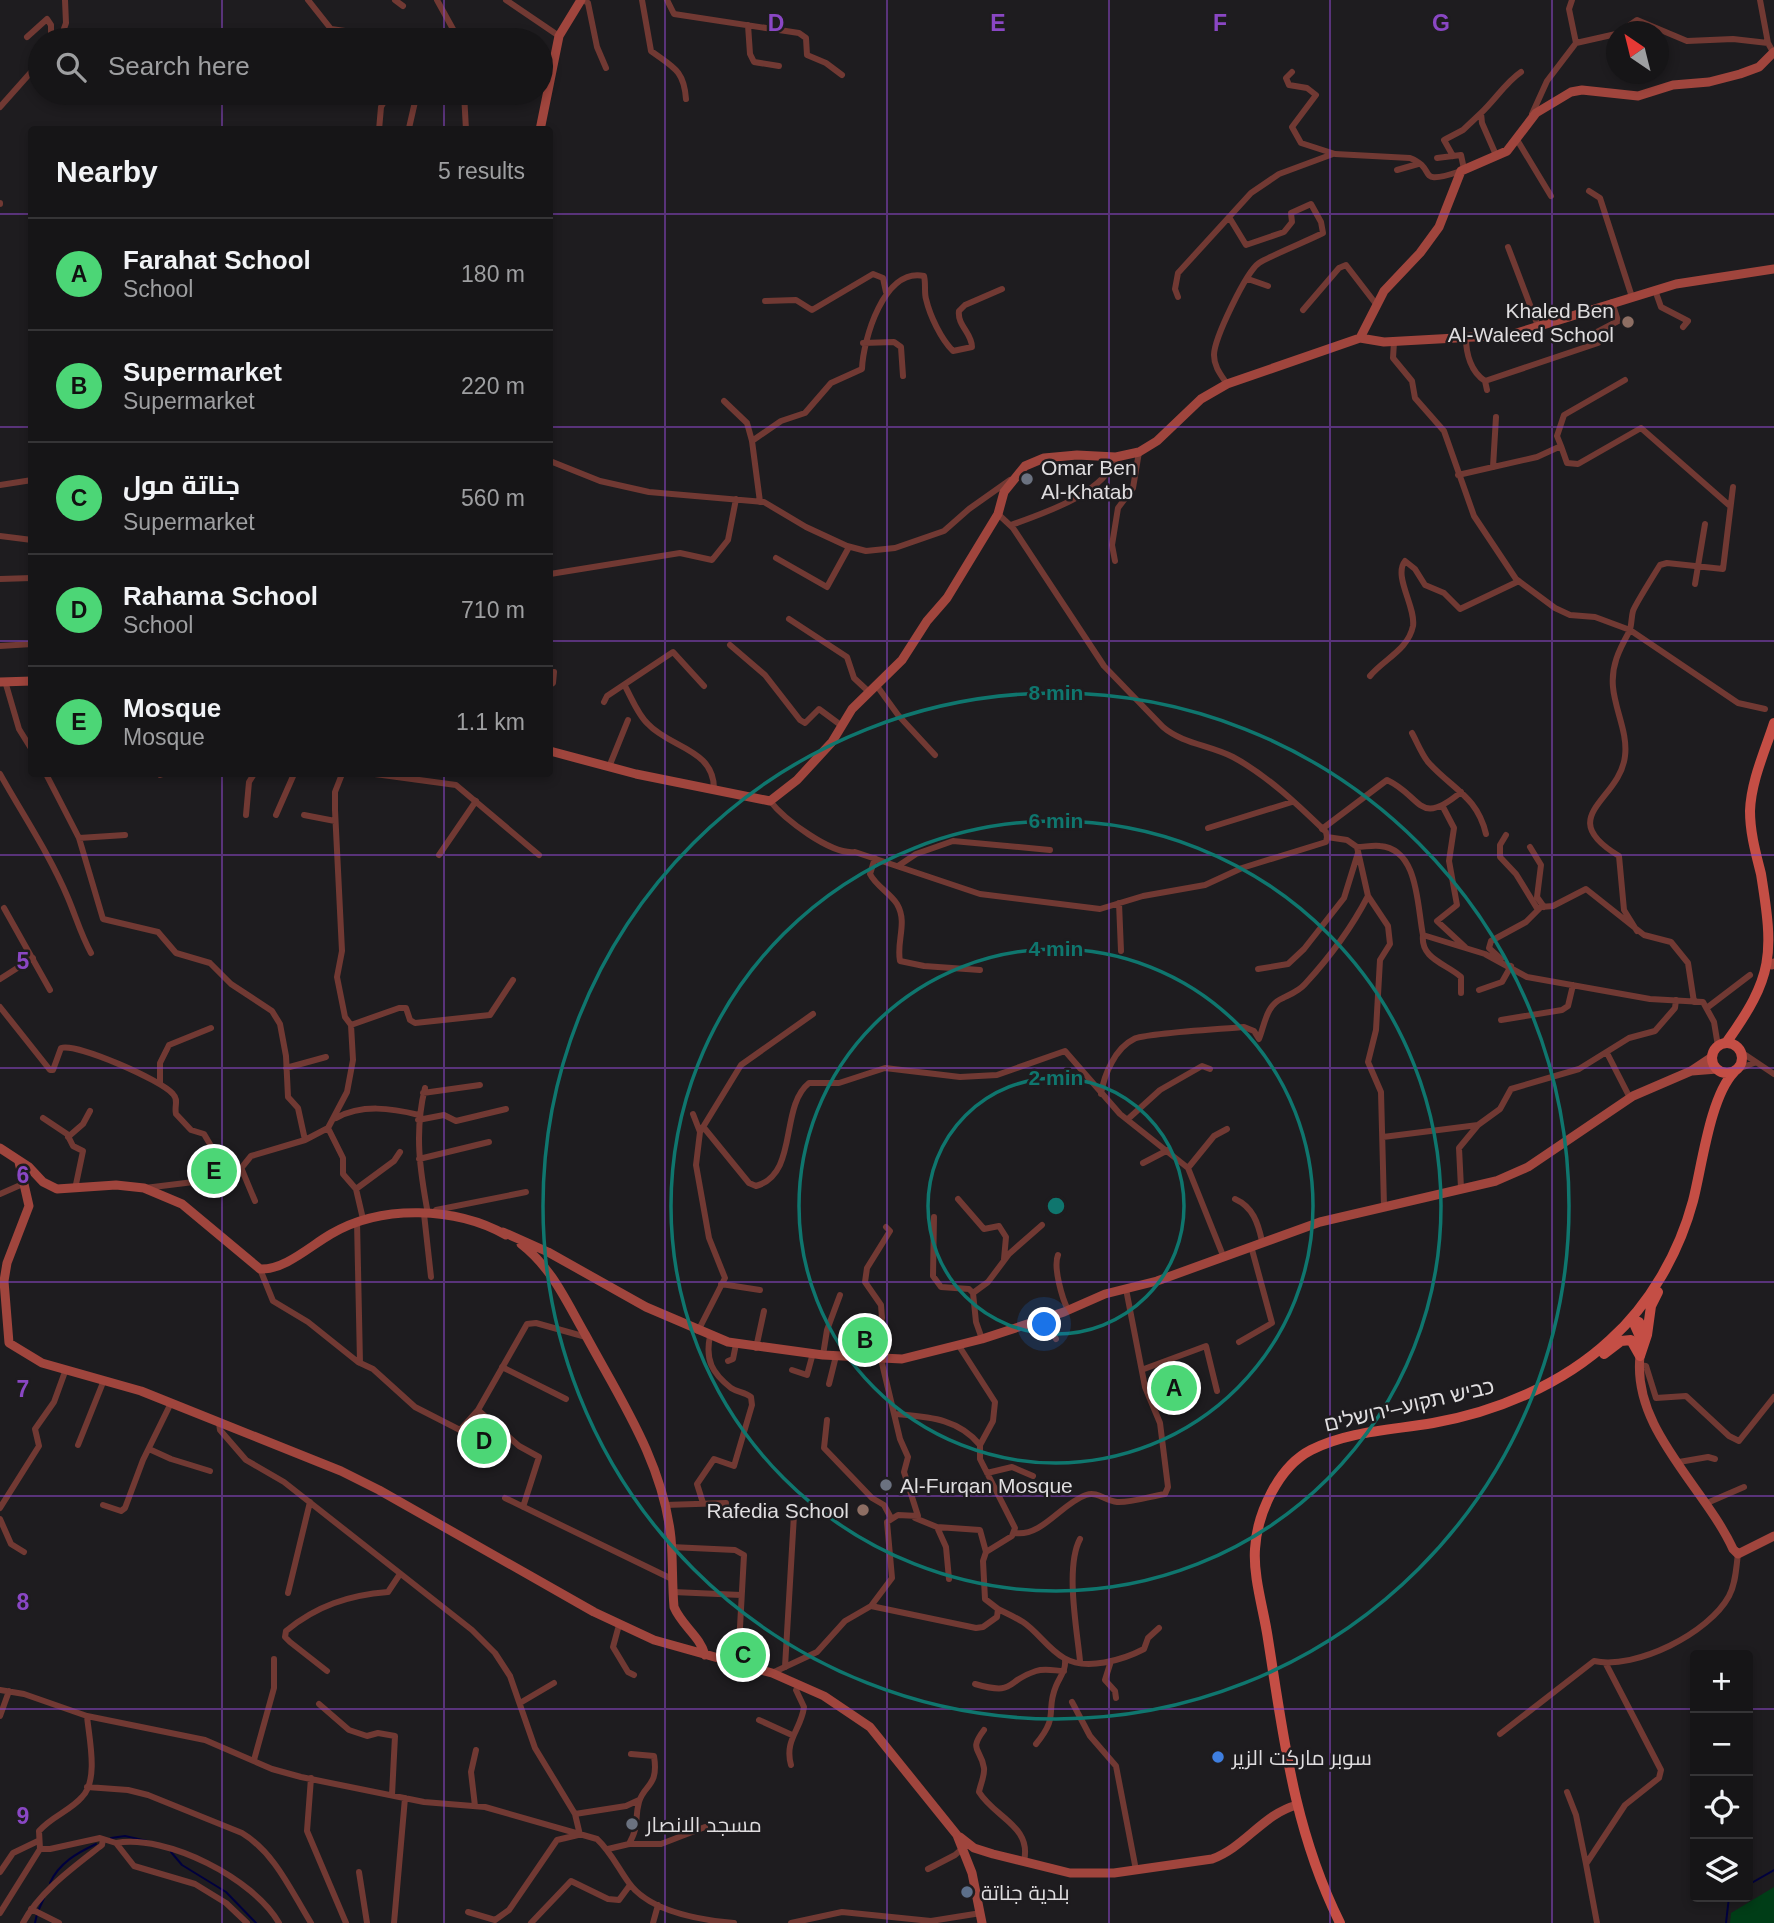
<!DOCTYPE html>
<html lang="en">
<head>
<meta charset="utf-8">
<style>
  body { margin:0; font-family:Arial,Cairo,"Noto Sans Hebrew",sans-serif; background:#232224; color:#f1f3f6 }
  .controls { position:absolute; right:21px; bottom:21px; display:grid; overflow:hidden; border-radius:7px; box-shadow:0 4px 10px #0003 }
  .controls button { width:63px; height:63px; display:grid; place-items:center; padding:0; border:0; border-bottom:2px solid #353436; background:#161517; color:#f1f3f6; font:35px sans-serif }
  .compass { position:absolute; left:1606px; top:21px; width:63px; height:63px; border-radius:50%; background:#161517; box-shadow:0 4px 10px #0003; rotate:325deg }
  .you { position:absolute; left:1045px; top:1325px; width:24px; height:24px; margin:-18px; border:5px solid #fff; border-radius:50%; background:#1a73e8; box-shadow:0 0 0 10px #1a73e833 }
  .badge { display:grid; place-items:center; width:46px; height:46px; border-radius:50%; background:#4cd676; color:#111; font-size:23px; font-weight:700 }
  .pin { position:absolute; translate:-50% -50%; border:4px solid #fff; box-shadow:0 2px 7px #0006 }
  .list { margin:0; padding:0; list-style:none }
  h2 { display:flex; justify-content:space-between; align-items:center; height:91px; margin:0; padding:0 28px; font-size:30px }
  h2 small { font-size:23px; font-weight:400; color:#9e9fa1 }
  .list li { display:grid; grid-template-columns:46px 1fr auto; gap:21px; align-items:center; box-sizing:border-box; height:112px; padding:0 28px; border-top:2px solid #353436 }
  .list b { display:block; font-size:26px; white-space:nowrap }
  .list p { margin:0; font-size:23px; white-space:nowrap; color:#9e9fa1 }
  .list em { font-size:23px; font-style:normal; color:#9e9fa1 }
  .icon { flex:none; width:38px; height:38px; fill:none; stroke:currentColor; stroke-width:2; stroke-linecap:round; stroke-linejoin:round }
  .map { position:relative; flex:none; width:1774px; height:1923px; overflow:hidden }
  .search { position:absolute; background:#161517; box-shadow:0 4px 10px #0003; left:28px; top:28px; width:525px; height:77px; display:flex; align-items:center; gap:18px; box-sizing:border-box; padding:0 24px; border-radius:38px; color:#9e9fa1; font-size:26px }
  .panel { position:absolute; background:#161517; box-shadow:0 4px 10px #0003; left:28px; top:126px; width:525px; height:651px; border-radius:7px }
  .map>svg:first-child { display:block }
</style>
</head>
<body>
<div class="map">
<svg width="1774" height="1923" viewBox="0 0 1774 1923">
  <rect width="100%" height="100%" fill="#1e1c1f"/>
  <path fill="#003d17" d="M1774,1887V1923H1730L1731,1913Z"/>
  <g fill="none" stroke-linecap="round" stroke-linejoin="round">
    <path stroke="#00003e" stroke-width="2" d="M111,1838L125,1836L147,1841
      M171,1852L182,1865L226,1892L256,1923
      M50,1883C59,1863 77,1853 96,1844
      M1748,1885L1774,1870
      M39,1909L44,1898
      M35,1923L37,1914
      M1726,1923L1729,1897"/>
    <path stroke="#713933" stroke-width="6" d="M308,0L331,29L366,34L381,40
      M395,0L403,6
      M437,0L459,40
      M506,0L559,36
      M584,0L588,3L597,47L606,68
      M642,0L651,51C673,67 684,70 686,99
      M667,0L674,14L799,33L806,38L807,55L826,63L842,75
      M1572,0L1569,9L1576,43
      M1760,0L1768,43
      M748,25L750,54L754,62L779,66
      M1620,32L1637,20L1687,41L1733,39L1768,43L1773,52
      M27,37L47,19L51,25V40
      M60,40L66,23L65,0
      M1292,72L1286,78L1289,85L1307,88L1316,95L1292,127L1301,143L1335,154L1410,158C1439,169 1413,187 1461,171
      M464,93L466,130
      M87,100L89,93
      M0,107L40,62
      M1532,114L1547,81L1576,43L1616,34
      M409,128L417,93
      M379,130L381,107L389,93
      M1516,138L1551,196
      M1496,155L1482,123L1481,113C1495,100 1506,82 1521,72
      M1453,156L1444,140L1463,130L1481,113
      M1437,158L1461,155L1464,169
      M1397,170L1418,164
      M1589,191L1600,198L1632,297
      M0,204V203
      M1508,247L1538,326
      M1248,279L1268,286
      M1655,290L1661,307L1688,321L1683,327
      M1178,297L1175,289L1178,273L1251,193L1279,174L1333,154
      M765,301L796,300L812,310L873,274L883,278L886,292
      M1303,310L1339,268L1346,265L1376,304
      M1466,338C1466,354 1471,372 1485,381L1487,390
      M1394,342L1393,358L1412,381L1415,398L1444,431L1474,516L1516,579L1555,608L1570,615L1595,617L1630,630L1738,703L1765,709
      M863,343L894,342L901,347L903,376
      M1485,381L1598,343L1597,332L1618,321L1612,302
      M1227,384C1221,375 1214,367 1214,355C1214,339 1246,272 1259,263C1274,254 1305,242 1323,233L1321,222L1311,204L1291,213L1292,222L1284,232L1246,245L1229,217
      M724,401L747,423L752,441
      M1561,446L1557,436L1564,415L1625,380
      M550,461L600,481L649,492L764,502L806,527L847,546L866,551L895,548L944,531L969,509L1010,480
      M1493,467L1496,417
      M1458,475L1537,457L1561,446L1567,463L1578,464L1641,428L1730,506
      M0,485L32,480
      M760,502L752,441L781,421L805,413L831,383L862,369C863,340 884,267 924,276C926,284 924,292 926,299C930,316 941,339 953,351L972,347C972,333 957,325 959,311L965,305L1002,289
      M998,514L1013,528L1104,666L1163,727C1183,744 1210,745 1233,757C1268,776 1298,805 1326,832L1327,837
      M1011,525C1044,513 1104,494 1116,457
      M0,536L32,540
      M776,558L827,587L849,547
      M1115,561L1112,545L1118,508L1133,488L1139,452
      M550,574L680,553L712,560L728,540L736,499
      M0,579L32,578
      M1695,584L1705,524
      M789,619L847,657L854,678L869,692
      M730,645L765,675L800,720L805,723L819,709L842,726
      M0,646L32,644
      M1370,676C1384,659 1408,650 1413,626C1416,607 1393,576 1405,561L1415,569L1425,585L1444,593L1460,609L1519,581
      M5,681L19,729L32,750
      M550,685L553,683L554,672
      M625,686C632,699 638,715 648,724C670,748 715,749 714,790
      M877,686L898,715L935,755
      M604,702L607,696L673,652L704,686
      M1412,733C1417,742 1421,753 1428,762C1452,789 1477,796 1486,834
      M609,767L628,720
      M0,774C23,815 50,855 68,898C76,917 81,935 91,953
      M46,774L79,838L103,919L158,932L176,953L210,963L231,984L272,1011L280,1024L286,1056L288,1097L298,1108L305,1140
      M375,774L456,785L539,855
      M160,775L163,774
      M770,801C784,819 831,855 855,852L980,894L1100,909L1143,896L1205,885L1242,868L1326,842L1327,837
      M1443,807L1454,828L1449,861L1457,905L1437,921L1465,947
      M246,815L249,782L254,774
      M276,815L294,774
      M304,815L335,821
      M1208,828L1292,802
      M1322,829L1387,780C1422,796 1418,828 1461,792
      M1506,835L1500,845V857L1516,874L1538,910
      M1327,837L1347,840L1357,847C1364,847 1373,845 1380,846C1419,849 1417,907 1423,935L1485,954L1527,977L1650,999L1703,1002L1714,1022L1718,1046
      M79,838L125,835
      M1357,847L1368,896L1388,926L1390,944L1380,960L1376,1030L1368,1062L1381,1092L1384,1206
      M1530,847L1541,865L1537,897L1544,907
      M439,855L476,801
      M875,858L870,874C876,886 890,893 897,904C908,923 896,941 900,961L924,966L980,970
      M898,866L916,854L953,841L1050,850
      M1119,903L1121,951
      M4,908L50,990
      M1637,931L1624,910L1619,856C1553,816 1620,801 1625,756C1628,733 1615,710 1613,687C1611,666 1619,650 1629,632C1632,626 1631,618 1633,611C1635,605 1655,573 1660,565L1667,563L1723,569L1733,487
      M1423,935C1420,959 1447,964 1461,977V993
      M1501,959L1489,948L1491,941L1526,922L1541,907L1553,906L1586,889L1644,935L1671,942L1688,963L1694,1002
      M1258,969L1288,964L1304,949L1344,898L1358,853
      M0,979L33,958
      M1479,990L1502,982L1511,966
      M0,1007L50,1070H53L61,1048C77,1043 161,1080 173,1094C179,1100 174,1106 176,1114L191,1130L204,1134L230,1178
      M1708,1007L1750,975
      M1501,1020L1562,1010L1568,1006L1573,985
      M351,1025L399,1008H406L410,1020L415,1023L490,1015L513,980
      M1741,1052L1774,1074
      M1607,1053L1630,1098
      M286,1068L326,1057
      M1738,1069L1754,1063
      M160,1084V1063L169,1045L211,1028
      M425,1088C414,1132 420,1171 428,1214
      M423,1093L480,1085
      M1101,1094C1104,1075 1115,1048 1134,1039C1146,1033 1224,1029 1244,1027L1254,1031L1259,1039C1265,1024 1266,1005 1283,998C1291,994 1299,991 1305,984C1329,958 1352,927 1368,896
      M693,1114L700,1132
      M43,1118L67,1134L73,1146L83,1151L75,1189
      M336,1118C362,1104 391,1108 419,1115
      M1128,1119L1160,1090L1202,1066L1210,1069
      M418,1120L444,1115L456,1121L506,1109
      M328,1128L343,1158V1174L356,1189L363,1219
      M705,1129L749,1183L756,1186C799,1174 779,1107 809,1083H839L885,1068L960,1077L997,1075L1065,1051L1120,1114L1188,1168L1224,1258
      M68,1137L83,1124L90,1111
      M1383,1137L1478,1125
      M419,1159L489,1142
      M1143,1163L1168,1150
      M1188,1168L1214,1136L1227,1129
      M242,1170L255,1201
      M145,1188L234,1177L251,1156L305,1140L328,1128L347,1092L353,1060L351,1025L345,1017L337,977L342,951L335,810V792L342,774
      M1461,1188L1459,1148L1478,1125L1500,1109L1511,1089L1579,1069L1629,1038L1655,1031L1675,1008L1676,1000
      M356,1189L394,1161L400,1152
      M0,1194L25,1183
      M958,1199L984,1229L999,1226L1006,1237L1004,1259
      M1235,1199C1253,1207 1258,1223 1262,1241
      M434,1213L436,1210L526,1192
      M424,1214L431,1277
      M934,1217L933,1276L941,1287L969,1289L973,1293L976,1322L982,1339
      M357,1221L360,1363
      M1058,1255C1053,1267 1062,1298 1068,1310
      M260,1269L273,1301L308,1322L358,1362L373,1369L415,1407L460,1430L478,1410L527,1324L536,1323L586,1337
      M721,1284L760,1290
      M973,1293L988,1282L1009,1254L1042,1225
      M1045,1318L1056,1339
      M698,1331L725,1278L709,1238L696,1165L700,1132L741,1065L813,1014
      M1239,1342L1272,1323L1251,1246
      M756,1348L764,1311
      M823,1355L827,1330L840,1295
      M843,1357L850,1338
      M868,1359L882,1318L881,1305L865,1282L867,1268L890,1231L886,1227
      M728,1361L733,1359L736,1344
      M1639,1365L1646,1366L1656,1398L1686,1396L1729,1436L1739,1441L1774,1397
      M502,1367L566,1399
      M1144,1369L1206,1346L1217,1391
      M792,1370L807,1375L813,1353
      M829,1384L836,1356
      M478,1410L519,1446L539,1457L523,1507
      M896,1414C928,1417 958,1418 980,1445
      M827,1420L824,1448L872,1498L884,1505L891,1518
      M219,1423L220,1430L246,1460L284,1482L472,1630L495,1653L510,1676L535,1748L575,1814L580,1835
      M78,1445L104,1380
      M149,1449L171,1459L210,1471
      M1679,1462L1708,1457L1715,1459
      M987,1473L1012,1467L1033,1476
      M505,1498L672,1579
      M703,1503L697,1484L714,1459L734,1466L752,1405L751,1397C745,1392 737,1392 731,1388C712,1373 705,1360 710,1336
      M1707,1503L1744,1487
      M103,1505L121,1511L125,1508L143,1460L171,1403
      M665,1505L726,1503
      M0,1508L39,1446L35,1429L54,1402L66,1369
      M915,1518L937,1527L980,1530L986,1552
      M0,1519L11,1544L24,1552
      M937,1527L946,1547L949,1579
      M1015,1533C1042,1537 1062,1503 1086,1495C1098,1491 1105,1501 1117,1502C1131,1503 1151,1496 1165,1494L1168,1487L1160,1423L1145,1387L1126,1289
      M671,1547L735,1550L744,1555L738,1663
      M673,1592L741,1595
      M288,1593L310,1502
      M871,1606L892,1578L887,1522L898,1515L918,1516L904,1472L908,1457L900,1439L881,1359
      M998,1609C1006,1613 1015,1617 1023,1622C1038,1632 1048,1649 1064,1658C1086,1671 1123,1660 1144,1649L1148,1638L1159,1628
      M619,1625L613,1647L628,1672L634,1675
      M1080,1661C1077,1630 1065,1567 1080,1539
      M1111,1661L1105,1680L1115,1691L1116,1698
      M785,1667L794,1515
      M327,1671L290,1642L285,1637L286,1631C316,1606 349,1595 388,1592L400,1574
      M772,1673L817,1652L845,1621L871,1606L976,1628L983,1627L997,1617L998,1609L985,1599L983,1561L986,1552L1012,1536L1015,1528L980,1459V1445L993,1421L995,1402L959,1346
      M975,1684C1017,1696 1004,1681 1036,1671C1045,1668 1056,1671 1064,1671
      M0,1690L24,1694L87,1716L205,1740L272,1769L301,1777L424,1802L485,1807L597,1839C611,1852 618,1868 629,1883C650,1912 700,1920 734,1923
      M1072,1702L1090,1736L1116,1766L1136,1870
      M520,1703L554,1683
      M319,1704L349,1730L367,1736L378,1733L395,1736L392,1795
      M0,1716L9,1691
      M759,1720L792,1735
      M984,1730C968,1751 981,1748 984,1768C985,1775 980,1786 979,1792C995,1818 1032,1826 1024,1861
      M1500,1734L1594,1661C1636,1670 1709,1633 1729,1596C1736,1583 1736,1568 1738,1554
      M1036,1744C1060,1715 1045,1712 1056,1686C1060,1676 1066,1671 1065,1660
      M254,1760L274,1688V1659
      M791,1765C784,1740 801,1730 804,1707L796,1690L800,1685
      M311,1778L307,1831L346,1923
      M87,1787L128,1790L148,1795L242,1833C275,1853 291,1891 311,1923
      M1567,1792L1576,1815L1586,1864
      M475,1806L471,1772L476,1750
      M575,1814L626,1806L639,1800
      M116,1843C167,1834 254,1879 279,1923
      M629,1844C640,1824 634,1820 639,1802C644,1784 659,1787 654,1756L631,1754
      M40,1849H50L100,1838L116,1843L134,1866L195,1884L226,1903L247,1923
      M608,1849L629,1844H661L705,1827
      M928,1869L955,1855L963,1848
      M0,1872L13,1853L38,1841
      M359,1872L367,1923
      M31,1909L59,1923
      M468,1912L495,1920L509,1910L557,1840L578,1835
      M0,1913L40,1849L39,1831C52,1816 70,1811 82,1797C99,1780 89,1738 87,1716
      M23,1923C40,1891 74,1867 102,1845L103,1839
      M394,1923L405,1798
      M531,1923L571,1881L608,1899L619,1900L630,1885
      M653,1923L658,1905
      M791,1923L842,1912L931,1921L981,1913
      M1597,1923L1586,1864L1625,1805L1659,1778L1661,1770L1606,1664"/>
    <path stroke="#a0453d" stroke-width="9" d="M540,130L559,36L581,0
      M1360,338L1384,291L1420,253L1439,227L1461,171L1507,151L1536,113L1571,92L1582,90L1638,96L1673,85L1709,82L1740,74L1759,67L1774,52
      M0,682L32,681
      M550,751L636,774L770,801L797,780L832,742L852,709L902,660L927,621L947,598L998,514L1004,492L1025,466L1044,458L1077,455L1116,457L1139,452L1157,441L1201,399L1227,384L1360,338L1384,342L1510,335L1676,284L1774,269
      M1772,965L1774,963
      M1692,1071L1717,1069
      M0,1148L29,1167L43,1182L57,1189L116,1185L144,1188L182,1204L260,1269C285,1270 310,1246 331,1234C382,1204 456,1207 506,1235
      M19,1162L29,1206L7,1263L4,1281L9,1343L42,1363L141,1391L341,1471L379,1490L594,1612L654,1640L772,1673L824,1696L870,1727L957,1835L972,1873L982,1923
      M503,1232L548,1252L646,1307L728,1342L823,1355L902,1359L982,1339L1064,1312L1105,1294L1157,1281L1320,1222L1496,1181L1528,1167L1633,1096L1691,1071L1712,1057
      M521,1244C552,1268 566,1301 585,1334C620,1399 663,1462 671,1538C673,1561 672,1584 674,1607C682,1626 700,1636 705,1655
      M1640,1356C1632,1429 1704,1486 1733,1549L1738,1554L1774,1536
      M960,1837L974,1848L993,1854L1070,1873H1114L1212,1859C1245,1847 1263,1814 1297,1805"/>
    <path stroke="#c44e45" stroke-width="10" d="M1712 1058a15 15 0 1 1 30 0a15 15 0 1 1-30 0Z
      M1726,1043C1774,976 1774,955 1761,874C1756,854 1750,833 1750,811C1751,781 1765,751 1774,723
      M1632,1319L1639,1322L1647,1335L1640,1356
      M1632,1319L1641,1339L1640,1348
      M1647,1335L1651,1306L1658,1292
      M1604,1354L1621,1341L1631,1340L1640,1356
      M1340,1923C1294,1830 1284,1740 1268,1639C1264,1611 1253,1577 1255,1549C1257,1514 1278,1467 1311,1450C1348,1431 1393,1430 1433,1423C1496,1412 1563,1384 1610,1340C1650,1304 1679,1253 1693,1201C1702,1166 1710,1097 1734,1072"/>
  </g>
  <path fill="none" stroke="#8a47c4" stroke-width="2" stroke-opacity="0.55" d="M222,0V40M444,0V40M665,0V1923M887,0V1923M1109,0V1923M1330,0V1923M1552,0V1923M222,93V130M444,93V130M0,214H32M550,214H1774M0,427H32M550,427H1774M0,641H32M550,641H1774M222,774V1923M444,774V1923M0,855H1774M0,1068H1774M0,1282H1774M0,1496H1774M0,1709H1695M1748,1709H1774"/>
  <g fill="none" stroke="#0f766e" stroke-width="3.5">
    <circle cx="1056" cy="1206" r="128"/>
    <circle cx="1056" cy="1206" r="257"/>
    <circle cx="1056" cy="1206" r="385"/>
    <circle cx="1056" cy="1206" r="513"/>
  </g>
  <g fill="#8d6e63" stroke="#1e1c1f" stroke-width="2.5">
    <circle cx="1628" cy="322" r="7"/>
    <circle cx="863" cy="1510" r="7"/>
  </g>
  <g fill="#6b7280" stroke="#1e1c1f" stroke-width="2.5">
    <circle cx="1027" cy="479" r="7"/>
    <circle cx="886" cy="1485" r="7"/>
    <circle cx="632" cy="1824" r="7"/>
  </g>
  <circle fill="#3f7fe0" stroke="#1e1c1f" stroke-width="2.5" cx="1218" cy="1757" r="7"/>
  <circle fill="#5c6f8a" stroke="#1e1c1f" stroke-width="2.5" cx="967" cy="1892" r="7"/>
  <g text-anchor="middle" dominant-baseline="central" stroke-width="5" stroke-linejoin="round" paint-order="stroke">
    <g font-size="21" fill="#dfdddf" stroke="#1e1c1f" text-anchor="start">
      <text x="1614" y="310" text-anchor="end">Khaled Ben<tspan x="1614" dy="24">Al-Waleed School</tspan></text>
      <text x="1041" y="467">Omar Ben<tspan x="1041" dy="24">Al-Khatab</tspan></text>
      <text x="900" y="1485">Al-Furqan Mosque</text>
      <text x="849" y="1510" text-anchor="end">Rafedia School</text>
      <text x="1232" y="1757">سوبر ماركت الزير</text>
      <text x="646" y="1824">مسجد الانصار</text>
      <text x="981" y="1892">بلدية جناتة</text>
    </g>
    <g font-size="21" fill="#dfdddf" stroke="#1e1c1f">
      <text transform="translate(1409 1405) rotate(-13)">כביש תקוע–ירושלים</text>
    </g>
  </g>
  <g font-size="23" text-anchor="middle" font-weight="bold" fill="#8a47c4" stroke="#1e1c1f" stroke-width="5" stroke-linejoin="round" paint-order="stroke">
    <text x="776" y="31">D</text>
    <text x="998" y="31">E</text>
    <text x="1220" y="31">F</text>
    <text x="1441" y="31">G</text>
    <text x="23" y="969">5</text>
    <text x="23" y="1183">6</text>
    <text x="23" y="1397">7</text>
    <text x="23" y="1610">8</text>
    <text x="23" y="1824">9</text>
  </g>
  <circle cx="1056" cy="1206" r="10" fill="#0f766e" stroke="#1e1c1f" stroke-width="3.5"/>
  <g font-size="21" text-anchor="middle" font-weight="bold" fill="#0f766e" stroke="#1e1c1f" stroke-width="5" stroke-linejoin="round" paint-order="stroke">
    <text x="1056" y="700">8 min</text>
    <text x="1056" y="828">6 min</text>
    <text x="1056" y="956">4 min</text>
    <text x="1056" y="1085">2 min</text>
  </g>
</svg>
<div class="controls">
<button>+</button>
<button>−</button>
<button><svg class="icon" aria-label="locate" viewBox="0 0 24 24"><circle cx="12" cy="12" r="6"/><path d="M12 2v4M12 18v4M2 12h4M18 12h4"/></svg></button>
<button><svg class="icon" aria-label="layers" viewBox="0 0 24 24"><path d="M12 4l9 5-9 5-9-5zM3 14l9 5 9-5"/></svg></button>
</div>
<svg class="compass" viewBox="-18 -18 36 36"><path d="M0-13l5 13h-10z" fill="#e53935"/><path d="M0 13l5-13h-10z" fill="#9e9fa1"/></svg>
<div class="you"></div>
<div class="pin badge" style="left:1174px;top:1388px">A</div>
<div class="pin badge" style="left:865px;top:1340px">B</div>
<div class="pin badge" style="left:743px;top:1655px">C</div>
<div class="pin badge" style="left:484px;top:1441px">D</div>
<div class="pin badge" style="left:214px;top:1171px">E</div>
<div class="search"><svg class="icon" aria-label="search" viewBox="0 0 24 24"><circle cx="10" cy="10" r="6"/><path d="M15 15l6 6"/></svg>Search here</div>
<section class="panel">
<h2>Nearby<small>5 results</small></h2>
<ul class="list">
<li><span class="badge">A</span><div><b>Farahat School</b><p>School</p></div><em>180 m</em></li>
<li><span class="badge">B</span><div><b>Supermarket</b><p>Supermarket</p></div><em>220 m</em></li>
<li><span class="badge">C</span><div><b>جناتة مول</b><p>Supermarket</p></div><em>560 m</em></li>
<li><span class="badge">D</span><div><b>Rahama School</b><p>School</p></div><em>710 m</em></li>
<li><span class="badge">E</span><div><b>Mosque</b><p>Mosque</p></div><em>1.1 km</em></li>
</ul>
</section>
</div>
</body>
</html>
